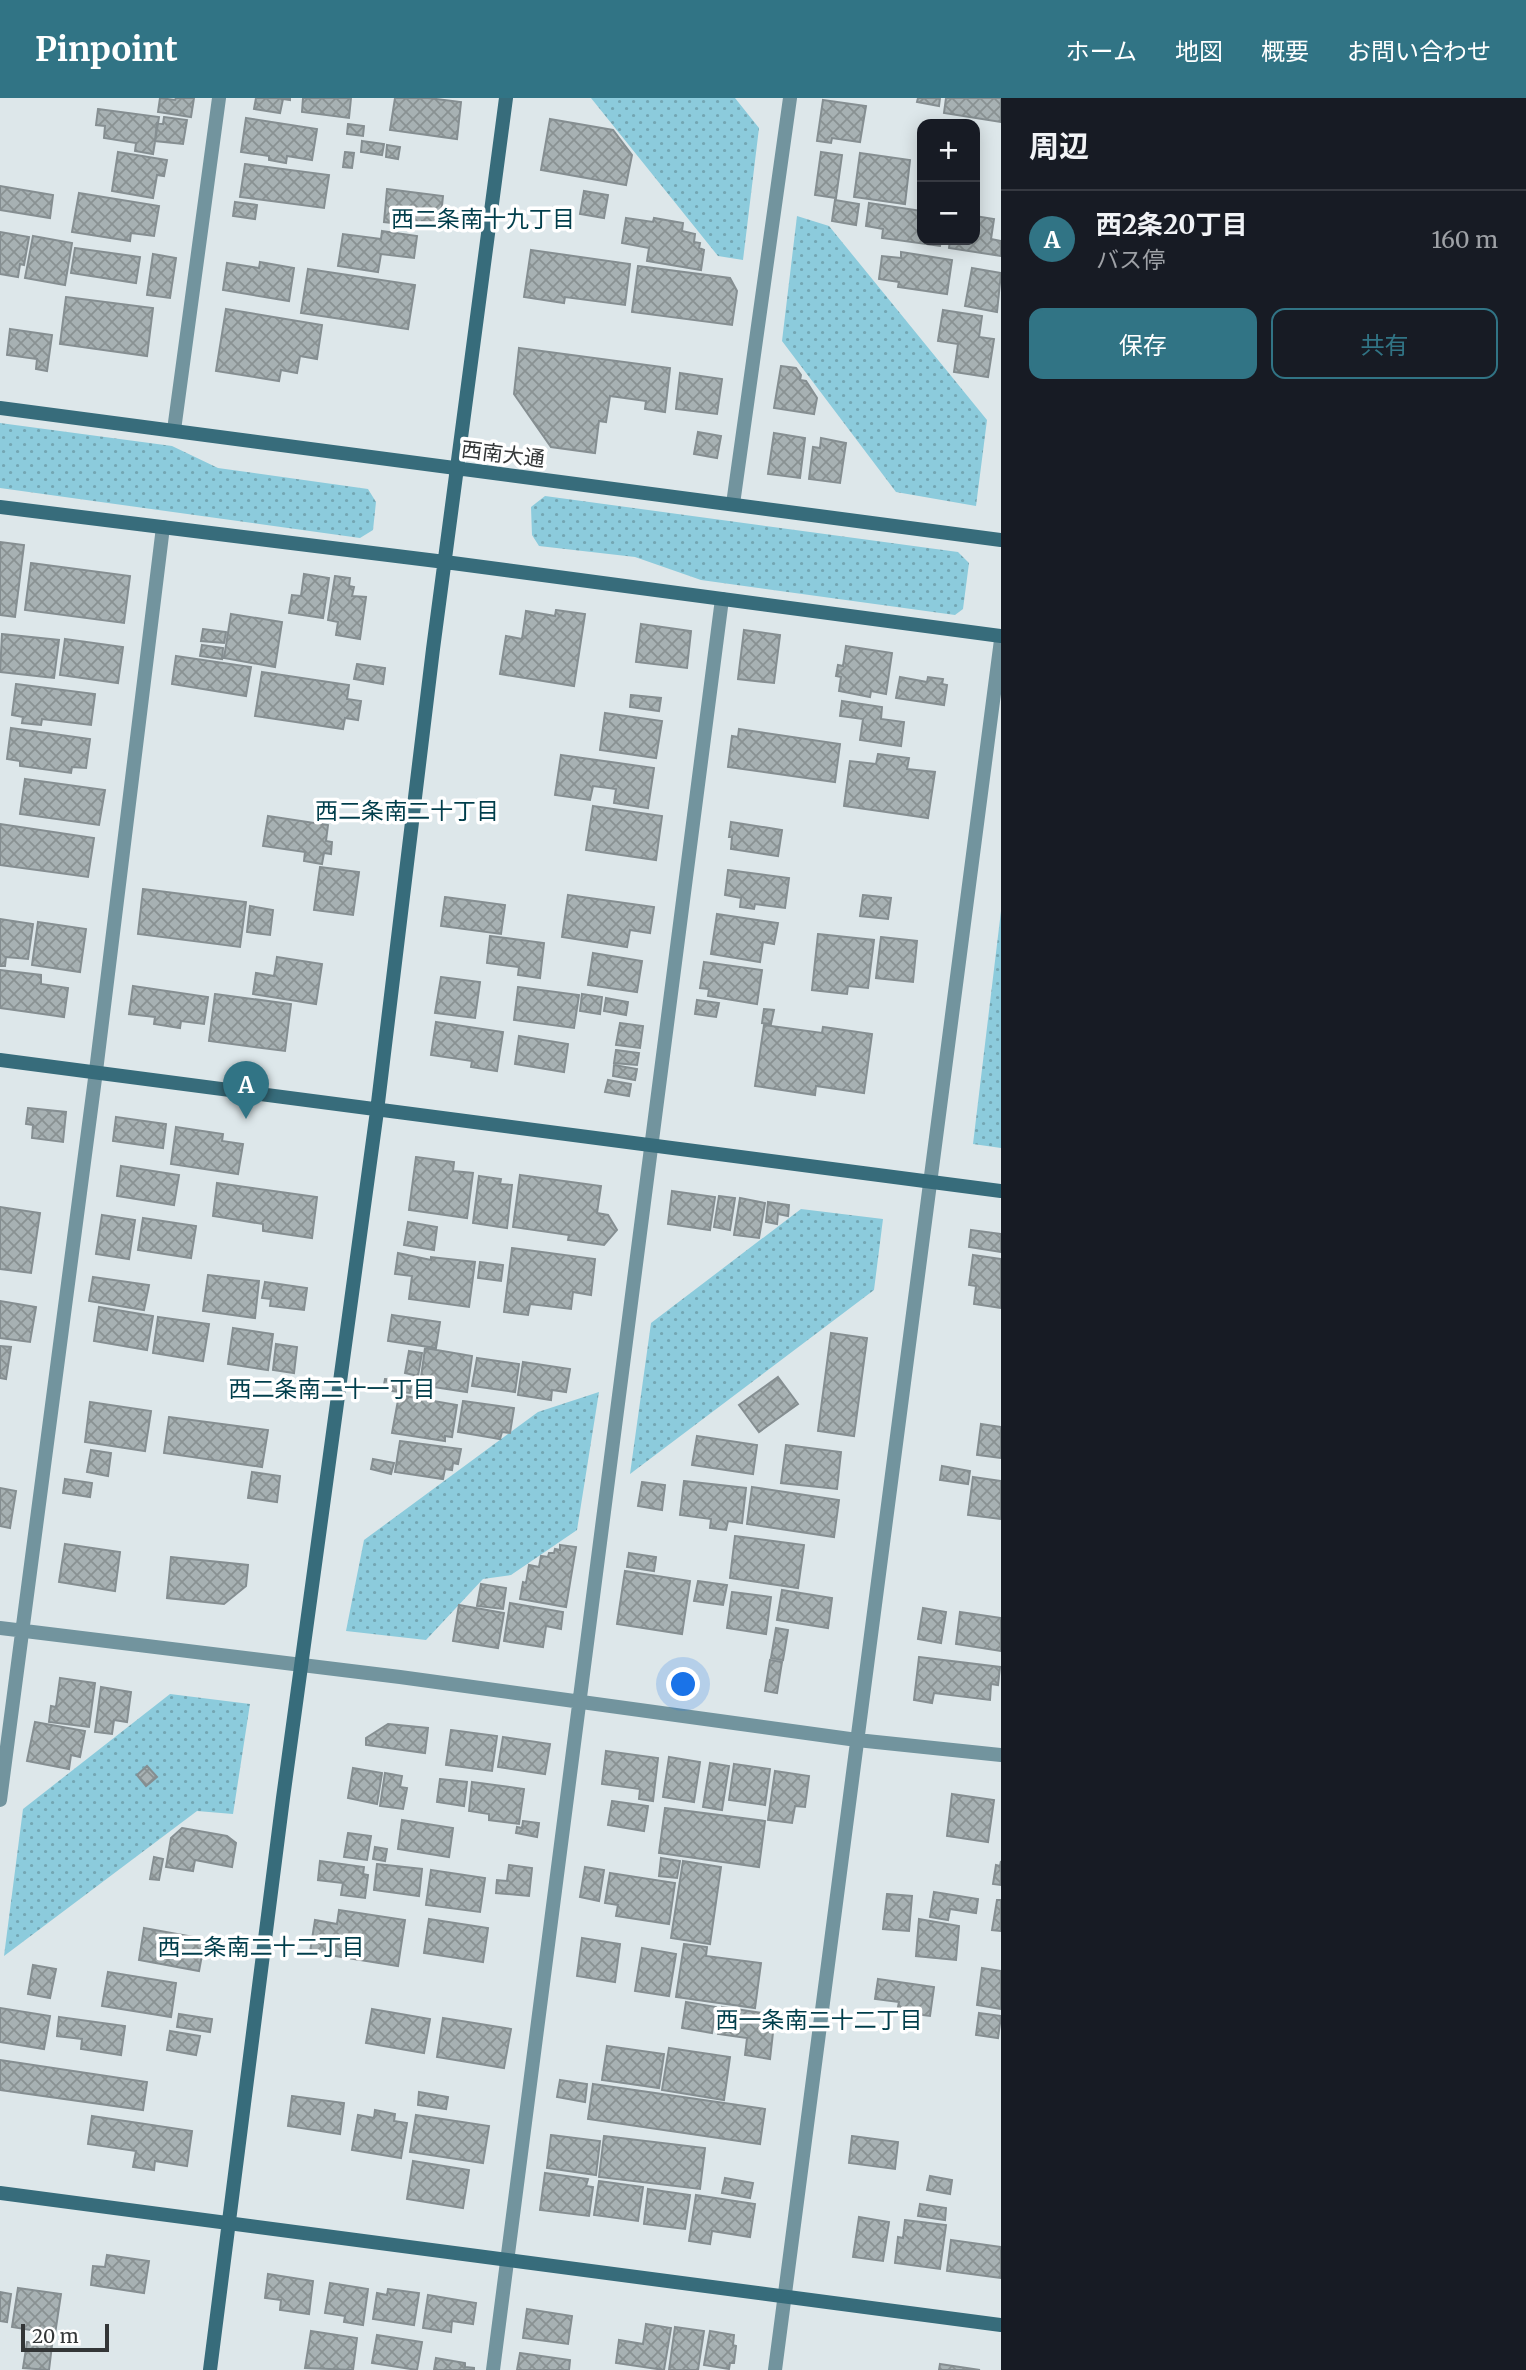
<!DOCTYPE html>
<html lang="ja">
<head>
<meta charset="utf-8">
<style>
  body { margin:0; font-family:Merriweather,"Noto Sans JP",serif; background:#242831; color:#f1f3f6 }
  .controls { position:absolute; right:21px; top:21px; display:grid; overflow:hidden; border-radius:14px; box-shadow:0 4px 18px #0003 }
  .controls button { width:63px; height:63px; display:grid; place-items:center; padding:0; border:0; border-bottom:2px solid #363941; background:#171b24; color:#f1f3f6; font:35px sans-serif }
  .scale { position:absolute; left:21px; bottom:18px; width:88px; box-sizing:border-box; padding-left:7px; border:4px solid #333637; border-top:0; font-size:19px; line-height:24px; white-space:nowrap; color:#333637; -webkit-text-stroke:5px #fff; paint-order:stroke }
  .you { position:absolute; left:684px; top:1587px; width:24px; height:24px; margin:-18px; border:5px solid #fff; border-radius:50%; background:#1a73e8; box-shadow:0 0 0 10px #1a73e833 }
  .badge { display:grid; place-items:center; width:46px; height:46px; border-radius:50%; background:#317485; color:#fff; font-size:23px; font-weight:700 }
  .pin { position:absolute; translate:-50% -58px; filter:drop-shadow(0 2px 4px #0008) }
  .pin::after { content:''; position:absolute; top:37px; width:24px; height:21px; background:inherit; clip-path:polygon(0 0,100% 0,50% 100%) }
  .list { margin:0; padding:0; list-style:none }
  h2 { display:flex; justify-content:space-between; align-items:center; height:91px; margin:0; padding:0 28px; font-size:30px }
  h2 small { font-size:23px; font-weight:400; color:#9ea1a6 }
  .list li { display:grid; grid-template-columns:46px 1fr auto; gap:21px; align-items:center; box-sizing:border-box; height:98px; padding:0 28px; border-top:2px solid #363941 }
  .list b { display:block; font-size:26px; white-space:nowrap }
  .list p { margin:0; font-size:23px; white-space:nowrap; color:#9ea1a6 }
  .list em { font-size:23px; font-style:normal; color:#9ea1a6 }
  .actions { display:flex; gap:14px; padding:21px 28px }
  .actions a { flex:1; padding:16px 0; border:2px solid #317485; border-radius:14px; text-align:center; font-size:24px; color:#317485 }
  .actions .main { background:#317485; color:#fff }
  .map { position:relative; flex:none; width:1001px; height:2272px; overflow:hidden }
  header { display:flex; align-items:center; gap:42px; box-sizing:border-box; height:98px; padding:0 35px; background:#317485; color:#fff }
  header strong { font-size:33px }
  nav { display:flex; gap:38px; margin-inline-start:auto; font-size:24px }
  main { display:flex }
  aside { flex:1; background:#171b24 }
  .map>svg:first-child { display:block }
</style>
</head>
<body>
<header>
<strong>Pinpoint</strong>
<nav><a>ホーム</a><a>地図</a><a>概要</a><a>お問い合わせ</a></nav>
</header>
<main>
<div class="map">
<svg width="1001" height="2272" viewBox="0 0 1001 2272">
  <defs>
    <pattern id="park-dots" width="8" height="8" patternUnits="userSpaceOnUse" patternTransform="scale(1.75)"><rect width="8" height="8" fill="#8ccbdc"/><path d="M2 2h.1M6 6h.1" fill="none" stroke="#73a6b3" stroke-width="1.8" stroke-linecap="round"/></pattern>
    <pattern id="building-cross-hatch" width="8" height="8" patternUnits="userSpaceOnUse" patternTransform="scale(1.75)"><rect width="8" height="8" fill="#a7b1b3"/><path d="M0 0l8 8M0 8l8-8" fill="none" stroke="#899192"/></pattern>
  </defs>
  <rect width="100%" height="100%" fill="#dde7ea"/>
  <path fill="url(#park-dots)" d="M591,0H735L759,30L743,162L718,158Z
    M797,118L829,128L987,322L976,408L896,394L782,243Z
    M0,325L172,348L218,370L368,391L376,404L373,432L360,440L0,390Z
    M545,398L958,454L969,465L963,511L955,517L701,482L635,459L539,448L532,437L531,409Z
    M1001,813V1050L973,1046Z
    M801,1111L883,1121L874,1192L630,1376L651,1225Z
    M599,1294L577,1432L511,1477L483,1481L426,1542L346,1533L364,1442L538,1314Z
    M170,1596L250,1606L233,1716L197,1713L4,1858L23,1711Z"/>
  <path fill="url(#building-cross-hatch)" stroke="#858e91" stroke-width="2" d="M160,0L175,2L176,0H194L191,19L158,14Z
    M256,0H290V2L283,1L280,15L254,11Z
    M303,0H351L349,20L302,14Z
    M395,0H428L461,4L457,41L390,32Z
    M918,0H940L939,8L917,4Z
    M946,0H1001V24L944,15Z
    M823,2L866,8L860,44L832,40L831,45L817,43Z
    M98,11L159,19L153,56L135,53L136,45L104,40L105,28L96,27Z
    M164,19L187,22L183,46L155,43L157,25L163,26Z
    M246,20L317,31L312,62L287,58L286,65L269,62V58L241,54Z
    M550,21L613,32L632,57L626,87L541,72Z
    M348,26L364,28L363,38L347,36Z
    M362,43L384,46L382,57L361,54Z
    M387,47L400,49L398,61L386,59Z
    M118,54L167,62L164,78L157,77L153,100L112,93Z
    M345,54L354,55L352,70L343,69Z
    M821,54L842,57L836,100L815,97Z
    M860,55L910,62L905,106L854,99Z
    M245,66L329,77L324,110L240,99Z
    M0,88L53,97L50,120L0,112Z
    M387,91L443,98L440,126L422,123L421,128L384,124Z
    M584,93L608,97L604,120L580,116Z
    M79,95L159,108L154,138L131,135L130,143L72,134Z
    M835,102L859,106L856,127L832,123Z
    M235,104L257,107L255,121L233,118Z
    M869,105L922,113V142H941L940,148L882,140L883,131L866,128Z
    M975,118L994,121L991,141L1001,143V158L949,150L950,142H975Z
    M626,120L653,124L654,120L683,125L682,133L695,136L694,144L700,145L699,150L704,152L701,172L647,163L649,150L622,145Z
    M382,133L417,138L414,160L381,156L378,174L338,168L343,136L381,141Z
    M0,134L29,139L24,167L20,166L18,179L0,176Z
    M33,138L72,145L65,187L25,180Z
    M75,150L140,159L136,185L71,175Z
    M531,152L630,166L625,207L565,199L564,205L524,199Z
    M901,154L952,162L947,196L898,189L899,184L879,181L882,158L901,160Z
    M153,156L176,160L170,200L147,197Z
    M260,164L294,170L289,203L223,192L227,165L259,170Z
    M638,168L730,180L737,193L732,227L632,214Z
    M972,170L1001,175L997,214L965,208Z
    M308,171L415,187L408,231L301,215Z
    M66,199L153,210L147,258L60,246Z
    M226,211L322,227L317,261L300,258L297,275L281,272L279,283L216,273Z
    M943,212L982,218L979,239L994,241L988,279L954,274L958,246L938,243Z
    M10,231L52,237L47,273L36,271L37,261L7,257Z
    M519,250L670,270L665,314L645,311L646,303L610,298L606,324L599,323L595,355L551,349L514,296Z
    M781,268L796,270L801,277L800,282L806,283L817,300L814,316L774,310Z
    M680,275L722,281L717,316L676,311Z
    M698,334L721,338L717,360L694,356Z
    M774,335L805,340L800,380L768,376Z
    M821,340L846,345L840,385L809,381L813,349L820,350Z
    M0,444L24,447L15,519L0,517Z
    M31,465L130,478L124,525L25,512Z
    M304,476L329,480L323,520L289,515L292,497L301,498Z
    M335,478L350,480L349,488L354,489L352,498L366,499L360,541L336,537L338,524L328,522Z
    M556,512L585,516L574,588L500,576L506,538L522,541L526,513L555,518Z
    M231,516L282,524L275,569L224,560Z
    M641,526L691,533L687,570L636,564Z
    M203,531L226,534L224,545L201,543Z
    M744,532L780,537L774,585L738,581Z
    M2,536L59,542L54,580L0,574Z
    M65,541L123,549L118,585L60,577Z
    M202,547L223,550L222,561L200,558Z
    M846,548L892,555L886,596L871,593L870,599L839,593L841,579L836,578L838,567L843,568Z
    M176,558L251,569L246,598L172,586Z
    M357,566L385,570L383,586L354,581Z
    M262,574L349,587L347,601L361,603L358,622L345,620L343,631L255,618Z
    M900,579L927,584L928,579L943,581L942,586L947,587L944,607L896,600Z
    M16,586L95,596L91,627L42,621L41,627L22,625L23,619L12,617Z
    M631,597L661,600L659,613L630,609Z
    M842,603L882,609L881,621L904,624L901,648L860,642L863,621L840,618Z
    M605,615L662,623L656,660L600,652Z
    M11,630L90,641L86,670L72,669L71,675L20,668V663L7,661Z
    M739,631L840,646L835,684L728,669L732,638L738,639Z
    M878,656L909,660L907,671L935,674L928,720L844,708L850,663L876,666Z
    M561,657L654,670L648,710L614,705L616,691L593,688L590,702L555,697Z
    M25,681L105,692L99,727L20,716Z
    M593,708L662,718L656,762L586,752Z
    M268,718L328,727L326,743L332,744L331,756L324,755L322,766L304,763L305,754L263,748Z
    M731,724L782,732L778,758L731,751L732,739H729Z
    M0,726L94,740L88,779L0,767Z
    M320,769L359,774L353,817L314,812Z
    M728,772L789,780L785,810L755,806L754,811L740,809L741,800L725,797Z
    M143,791L246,804L240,849L138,836Z
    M568,797L654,809L650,835L630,832L627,849L562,839Z
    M863,797L891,800L888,821L860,818Z
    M445,799L505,807L501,836L441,828Z
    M250,808L273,812L270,837L247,834Z
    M717,816L778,825L774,846L763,844L760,864L711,856Z
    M0,821L33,826L28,861L6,859L5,868H0Z
    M38,824L86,831L80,874L32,867Z
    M818,836L874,842L868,890L848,888L847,896L812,892Z
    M490,838L544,845L540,880L518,877L519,869L487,865Z
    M881,839L917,843L913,884L876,880Z
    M593,855L642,863L637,894L588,887Z
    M277,859L322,866L316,906L253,896L256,875L274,878Z
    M704,864L762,872L757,906L708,898L709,891L700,890Z
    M0,872L41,877V886L68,890L64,919L0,910Z
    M441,879L480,884L475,920L435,915Z
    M133,888L208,899L204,926L181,923L180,930L154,926L155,919L129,916Z
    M518,889L579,897L574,930L514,922Z
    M215,896L291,906L285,953L209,943Z
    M582,896L602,899L600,916L580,913Z
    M606,900L628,904L626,917L604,913Z
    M697,902L719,905L716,919L695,916Z
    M764,911L774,912L771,926L762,925Z
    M436,924L503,934L497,973L471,969L472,963L431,957Z
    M620,925L643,928L640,950L616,947Z
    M764,927L822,935L823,929L872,936L864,995L816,988L815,997L755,988Z
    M519,938L568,946L564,974L515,966Z
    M616,952L639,955L637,967L614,965Z
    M614,967L637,971L635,982L613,978Z
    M608,982L631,986L629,998L605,994Z
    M28,1010L66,1014L63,1044L32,1040L33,1027L26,1026Z
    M116,1019L166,1026L163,1050L113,1043Z
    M176,1029L223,1036L222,1043L243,1046L238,1076L171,1066Z
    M416,1059L454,1064L453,1073L473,1075L467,1120L409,1112Z
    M121,1068L179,1077L174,1107L117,1098Z
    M520,1077L601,1088L597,1115L608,1117L617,1132L604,1147L568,1142L569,1137L513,1129Z
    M479,1078L501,1081L500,1086L512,1087L507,1130L473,1125Z
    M217,1085L317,1099L312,1140L263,1133V1126L213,1118Z
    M672,1093L715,1099L710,1132L668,1126Z
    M719,1098L735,1100L730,1132L714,1129Z
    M740,1100L765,1105L759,1140L734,1137Z
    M768,1104L789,1107L788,1118L778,1116L777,1126L766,1124Z
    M0,1109L40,1115L31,1175L0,1171Z
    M102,1117L135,1122L129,1161L96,1156Z
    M143,1120L196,1128L191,1160L138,1152Z
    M408,1124L437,1129L434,1152L404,1147Z
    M971,1132L1001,1136V1154L969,1149Z
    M512,1150L595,1161L591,1197L573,1194L571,1211L530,1206L528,1217L504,1214Z
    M398,1155L431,1162V1159L475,1164L469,1209L409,1201L412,1178L395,1176Z
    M973,1157L1001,1161V1210L974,1206L976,1188L969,1187Z
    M480,1164L503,1167L501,1183L478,1180Z
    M208,1177L259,1183L255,1220L203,1213Z
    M93,1179L149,1187L144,1212L89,1203Z
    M265,1184L307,1190L304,1212L270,1208L271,1201L262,1200Z
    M0,1203L36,1209L30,1244L0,1240Z
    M99,1209L153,1218L147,1252L94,1243Z
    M392,1217L440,1224L436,1250L388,1243Z
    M158,1219L209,1226L203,1263L153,1255Z
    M233,1230L273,1236L268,1272L228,1266Z
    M831,1235L867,1240L854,1338L818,1333Z
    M276,1246L297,1249L294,1275L273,1272Z
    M0,1248L11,1249L6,1281L0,1280Z
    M425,1250L472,1258L467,1294L420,1287Z
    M409,1253L422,1255L418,1278L405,1275Z
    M477,1260L519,1266L515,1294L472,1288Z
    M523,1264L570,1271L566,1294L552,1292L551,1302L518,1297Z
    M778,1279L798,1306L759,1334L739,1307Z
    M385,1281L412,1284L410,1295L383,1292Z
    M399,1297L457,1307L452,1339L445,1338V1343L392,1335Z
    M463,1303L514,1310L510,1335L502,1334L500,1341L458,1334Z
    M90,1304L151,1313L145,1353L85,1344Z
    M169,1319L268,1332L262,1369L164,1355Z
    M981,1326L1001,1329V1360L977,1357Z
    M697,1338L757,1347L753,1376L692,1367Z
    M400,1343L461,1351L458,1366L453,1365L452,1372L445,1371L443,1381L395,1374Z
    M786,1347L841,1354L837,1391L781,1385Z
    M91,1352L111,1355L108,1378L87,1374Z
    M373,1361L394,1365L391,1376L371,1371Z
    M942,1368L970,1373L968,1386L940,1382Z
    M252,1374L280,1378L277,1404L248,1400Z
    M973,1379L1001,1383V1421L968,1417Z
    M65,1381L92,1385L90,1399L63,1395Z
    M684,1383L746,1390L742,1425L728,1423L726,1432L710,1430L711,1421L680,1417Z
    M642,1384L665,1387L662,1412L638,1408Z
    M752,1389L839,1402L834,1439L747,1426Z
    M0,1390L16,1393L10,1430L0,1428Z
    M735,1438L804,1447L798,1490L730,1480Z
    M65,1446L120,1454L115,1493L59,1484Z
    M560,1447L576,1449L566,1509L520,1501L523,1484L526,1485L529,1467L539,1469L541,1458L548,1459L549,1455H554L555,1451L560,1452Z
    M629,1455L656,1459L654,1473L627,1469Z
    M171,1459L248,1467L246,1488L224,1506L167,1500Z
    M625,1473L690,1483L682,1536L617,1526Z
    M698,1483L727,1487L723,1507L694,1503Z
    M481,1486L506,1490L503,1511L477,1508Z
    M782,1492L832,1500L828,1530L777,1522Z
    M732,1494L771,1499L766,1536L727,1530Z
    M510,1505L563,1514L561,1531L546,1528L543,1549L504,1543Z
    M459,1507L504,1515L498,1550L453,1543Z
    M923,1510L946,1514L941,1545L918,1541Z
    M960,1514L1001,1520V1553L956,1546Z
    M776,1530L788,1532L783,1562L771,1560Z
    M919,1559L1000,1569L998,1587L991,1586L990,1602L934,1595L932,1605L914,1602Z
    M770,1562L782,1564L777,1595L765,1593Z
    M60,1580L95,1585L89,1629L49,1624L51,1608L56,1609Z
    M101,1589L131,1594L127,1624L114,1622L112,1636L95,1634Z
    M35,1624L85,1633L80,1659L71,1657L69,1671L27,1663Z
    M388,1626L428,1630L425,1655L366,1647V1640Z
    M451,1632L497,1638L492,1673L446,1667Z
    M503,1639L550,1646L545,1676L498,1669Z
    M606,1653L658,1660L653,1703L639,1701L640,1691L602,1686Z
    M669,1659L700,1664L694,1704L663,1699Z
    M710,1665L729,1668L722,1712L703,1709Z
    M734,1666L770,1671L765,1707L729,1702Z
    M147,1668L157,1679L146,1688L137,1677Z
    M353,1670L382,1675L377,1706L348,1700Z
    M775,1673L809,1678L805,1709L795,1708L792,1725L768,1722Z
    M385,1675L402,1678L400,1689L407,1690L403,1711L380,1708Z
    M440,1681L467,1684L464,1708L437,1704Z
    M472,1684L524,1691L519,1726L489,1722V1716L469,1713Z
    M952,1696L994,1702L988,1744L947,1738Z
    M612,1703L648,1708L644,1733L608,1727Z
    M665,1710L765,1723L759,1769L659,1755Z
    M402,1722L453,1730L449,1759L398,1751Z
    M523,1723L539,1725L537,1739L516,1735L517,1729L522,1730Z
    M182,1730L227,1738L236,1745L232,1769L195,1762L193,1773L166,1769L171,1740Z
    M348,1735L371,1738L367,1762L344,1759Z
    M375,1749L387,1751L385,1763L373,1761Z
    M154,1759L163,1761L159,1782L150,1781Z
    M661,1760L680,1763L677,1780L659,1778Z
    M320,1763L364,1769L363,1776L368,1777L365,1800L341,1797L343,1785L318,1782Z
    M683,1763L721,1769L710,1846L671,1840Z
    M1001,1763V1787L993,1786L996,1767L1000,1768Z
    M377,1766L422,1771L419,1798L374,1792Z
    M509,1767L532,1770L529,1798L496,1795L497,1782L507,1783Z
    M585,1769L604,1772L599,1803L580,1799Z
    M431,1772L485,1780L480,1814L426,1807Z
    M610,1775L675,1785L669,1826L616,1818L618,1807L605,1805Z
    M934,1794L978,1801L976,1815L950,1811L948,1822L930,1819Z
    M887,1796L912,1798L909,1833L883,1831Z
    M997,1802H1001V1833L992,1832Z
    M339,1812L405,1822L398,1868L310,1854L315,1822L337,1826Z
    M429,1821L488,1830L483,1864L424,1855Z
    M919,1821L959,1828L956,1862L916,1858Z
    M144,1830L205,1841L199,1873L139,1862Z
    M582,1840L620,1846L615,1884L577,1878Z
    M684,1846L707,1849L706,1858L761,1865L755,1910L676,1899Z
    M642,1850L676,1856L669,1898L635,1893Z
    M33,1867L56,1871L50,1900L28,1896Z
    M982,1870L1001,1873V1911L977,1907Z
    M108,1874L176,1885L171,1919L102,1908Z
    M878,1881L934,1889L930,1918L897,1914L899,1904L875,1901Z
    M686,1904L716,1909L712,1935L682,1930Z
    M722,1909L775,1917L770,1961L745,1957L747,1940L718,1936Z
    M0,1910L50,1918L44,1951L0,1944Z
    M372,1911L430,1921L424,1955L366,1945Z
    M979,1915L1001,1918L998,1940L976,1937Z
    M179,1916L212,1921L210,1934L177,1929Z
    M59,1919L125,1928L121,1957L81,1951L82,1941L57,1938Z
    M443,1920L511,1931L504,1970L437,1959Z
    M170,1933L200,1938L196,1957L167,1952Z
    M607,1948L664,1956L659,1990L602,1982Z
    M669,1950L730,1959L724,2002L662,1992Z
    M0,1962L147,1984L143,2012L0,1992Z
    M560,1982L587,1986L585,2004L557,1999Z
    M593,1986L765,2011L760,2046L588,2021Z
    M419,1994L448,1999L446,2011L418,2007Z
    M292,1998L344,2005L340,2036L288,2028Z
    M375,2012L395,2016L394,2023L407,2025L401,2060L352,2052L358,2017L374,2020Z
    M416,2017L489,2028L483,2065L410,2054Z
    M92,2018L192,2033L187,2068L155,2063L154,2072L133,2069L136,2053L88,2046Z
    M551,2037L600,2043L596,2077L547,2070Z
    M604,2038L705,2050L700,2091L599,2079Z
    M852,2038L898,2044L895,2071L849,2065Z
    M413,2063L469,2072L463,2110L407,2101Z
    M545,2075L588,2081L586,2088L593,2089L589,2118L540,2112Z
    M930,2078L952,2082L950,2096L927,2092Z
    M725,2080L753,2085L750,2100L722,2095Z
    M599,2083L643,2089L638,2123L594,2117Z
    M648,2091L690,2097L685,2131L644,2126Z
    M696,2097L755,2106L750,2139L712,2133L710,2146L689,2143Z
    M920,2106L946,2110L945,2122L918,2118Z
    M859,2119L889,2124L883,2163L853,2159Z
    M905,2122L946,2127L940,2171L895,2165L898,2139L903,2140Z
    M951,2142L1001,2149V2180L947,2173Z
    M107,2157L149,2163L144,2195L91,2187L93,2168L105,2169Z
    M268,2176L313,2183L309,2216L280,2212L281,2202L265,2200Z
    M330,2185L368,2191L363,2227L344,2224L345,2218L325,2215Z
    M18,2190L61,2196L54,2243L36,2240L37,2233L12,2229Z
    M388,2191L419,2195L414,2227L373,2221L377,2195L387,2197Z
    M0,2194L11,2196L7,2224L0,2223Z
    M428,2197L476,2205L473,2226L452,2223L451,2234L423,2230Z
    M527,2211L572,2218L568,2246L523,2240Z
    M646,2226L671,2230L664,2272L616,2265L619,2242L643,2246Z
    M675,2229L704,2233L698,2272H669Z
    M311,2233L357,2240L353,2272L305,2270Z
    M710,2233L734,2237L733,2247L736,2248L734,2265H730L729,2271L704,2267Z
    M377,2237L422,2244L417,2272L372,2265Z
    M27,2244L52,2247L49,2272L23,2270Z
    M520,2255L570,2262L569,2272H517Z
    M436,2260L465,2265V2269L474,2270V2272H434Z
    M940,2266L980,2272H939Z"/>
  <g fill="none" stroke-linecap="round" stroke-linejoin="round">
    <path stroke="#72949e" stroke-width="14" d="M174,332L219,0
      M733,406L790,0
      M0,1530L400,1579L857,1642L1001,1657
      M0,1702L96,973L163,429
      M493,2272L722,501
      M775,2272L1001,542"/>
    <path stroke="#376c7b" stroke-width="14" d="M0,310L1001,442
      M0,409L445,464L1001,538
      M0,962L1001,1093
      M0,2095L1001,2227
      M210,2272L283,1700L377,1013L433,551L506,0"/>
  </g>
  <g text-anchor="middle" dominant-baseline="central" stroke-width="7" stroke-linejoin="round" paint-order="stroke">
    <g font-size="21" fill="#333637" stroke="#fff">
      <text transform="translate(503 356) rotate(7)">西南大通</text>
    </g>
    <g font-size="23" fill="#003e4b" stroke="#fff">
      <text x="483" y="120">西二条南十九丁目</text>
      <text x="407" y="712">西二条南二十丁目</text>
      <text x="332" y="1290">西二条南二十一丁目</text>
      <text x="261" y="1848">西二条南二十二丁目</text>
      <text x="819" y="1921">西一条南二十二丁目</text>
    </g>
  </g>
</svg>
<div class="controls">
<button>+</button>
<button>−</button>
</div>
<div class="scale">20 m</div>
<div class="you"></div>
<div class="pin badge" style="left:246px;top:1021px">A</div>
</div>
<aside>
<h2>周辺<small></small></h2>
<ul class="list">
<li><span class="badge">A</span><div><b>西2条20丁目</b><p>バス停</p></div><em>160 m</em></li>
</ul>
<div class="actions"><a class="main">保存</a><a>共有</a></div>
</aside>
</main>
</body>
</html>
